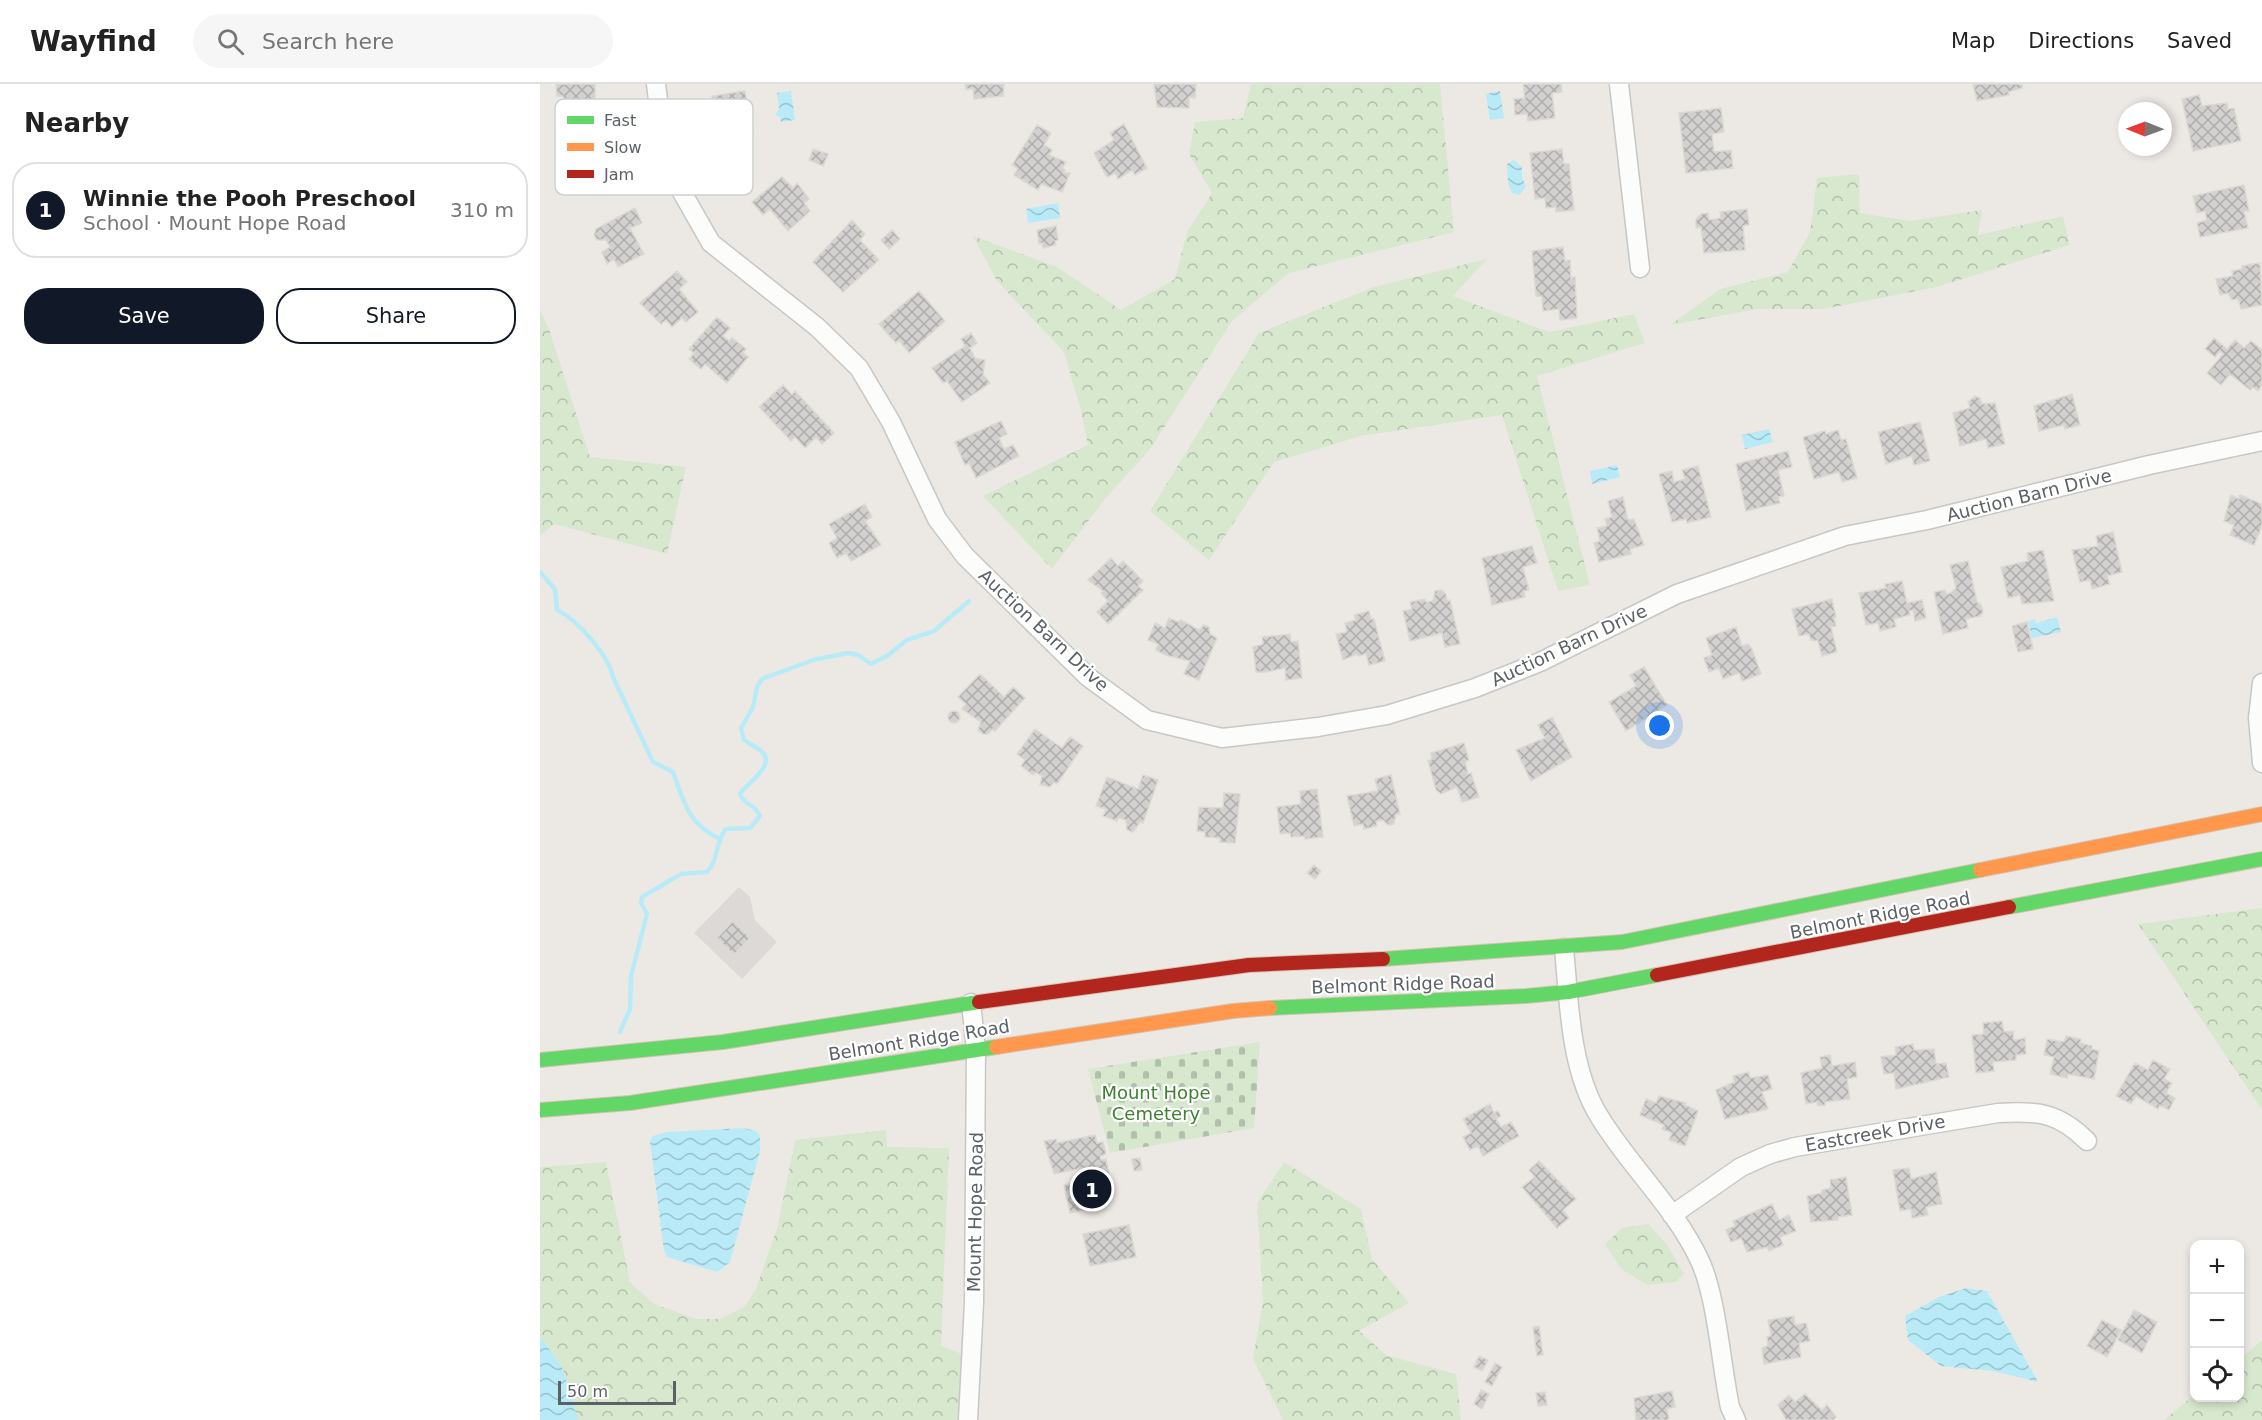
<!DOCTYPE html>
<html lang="en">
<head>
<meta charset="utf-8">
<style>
  body { margin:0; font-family:"DejaVu Sans",sans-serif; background:#f6f6f6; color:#222 }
  .controls { position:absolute; right:18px; bottom:18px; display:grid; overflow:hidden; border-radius:12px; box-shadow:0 3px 9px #0003 }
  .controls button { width:54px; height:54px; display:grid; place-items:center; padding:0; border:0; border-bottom:2px solid #e0e0e0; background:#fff; color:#222; font:30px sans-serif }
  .compass { position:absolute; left:1578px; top:18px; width:54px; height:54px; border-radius:50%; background:#fff; box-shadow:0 3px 9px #0003; rotate:271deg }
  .scale { position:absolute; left:18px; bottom:15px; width:118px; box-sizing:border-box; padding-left:6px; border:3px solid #5b6164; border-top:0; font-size:16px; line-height:21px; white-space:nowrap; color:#5b6164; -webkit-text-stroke:4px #fff; paint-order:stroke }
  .you { position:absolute; left:1120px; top:642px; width:21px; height:21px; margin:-15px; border:4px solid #fff; border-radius:50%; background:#1a73e8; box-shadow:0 0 0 9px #1a73e833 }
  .badge { display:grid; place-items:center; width:39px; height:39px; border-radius:50%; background:#111827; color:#fff; font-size:20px; font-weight:700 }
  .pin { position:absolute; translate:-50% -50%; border:3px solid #fff; box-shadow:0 2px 6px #0006 }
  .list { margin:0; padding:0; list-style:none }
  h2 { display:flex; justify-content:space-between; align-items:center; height:78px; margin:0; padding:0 24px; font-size:26px }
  h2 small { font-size:20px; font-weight:400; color:#767676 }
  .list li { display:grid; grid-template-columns:39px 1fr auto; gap:18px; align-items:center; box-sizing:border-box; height:96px; margin:0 12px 12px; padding:0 12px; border:2px solid #e0e0e0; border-radius:24px }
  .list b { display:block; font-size:22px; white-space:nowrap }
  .list p { margin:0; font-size:20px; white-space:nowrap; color:#767676 }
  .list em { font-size:20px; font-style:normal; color:#767676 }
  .actions { display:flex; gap:12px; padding:18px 24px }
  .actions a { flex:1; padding:14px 0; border:2px solid #111827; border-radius:24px; text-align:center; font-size:21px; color:#111827 }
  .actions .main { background:#111827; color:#fff }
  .icon { flex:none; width:33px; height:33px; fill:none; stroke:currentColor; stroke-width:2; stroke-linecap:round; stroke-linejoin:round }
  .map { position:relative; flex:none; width:1722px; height:1336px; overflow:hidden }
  header { display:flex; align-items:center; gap:36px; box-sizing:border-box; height:84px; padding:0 30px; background:#fff; border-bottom:2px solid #e0e0e0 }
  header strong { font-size:28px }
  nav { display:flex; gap:33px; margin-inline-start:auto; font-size:21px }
  .search { width:420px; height:54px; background:#f6f6f6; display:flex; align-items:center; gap:15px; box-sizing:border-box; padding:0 21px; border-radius:33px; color:#767676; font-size:22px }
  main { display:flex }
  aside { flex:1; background:#fff }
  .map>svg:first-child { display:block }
</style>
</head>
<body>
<header>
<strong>Wayfind</strong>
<div class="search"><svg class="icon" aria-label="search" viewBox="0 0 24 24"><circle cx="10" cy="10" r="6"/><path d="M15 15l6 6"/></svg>Search here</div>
<nav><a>Map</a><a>Directions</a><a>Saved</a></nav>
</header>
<main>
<aside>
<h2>Nearby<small></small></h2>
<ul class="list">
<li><span class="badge">1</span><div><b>Winnie the Pooh Preschool</b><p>School · Mount Hope Road</p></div><em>310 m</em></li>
</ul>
<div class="actions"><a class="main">Save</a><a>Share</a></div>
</aside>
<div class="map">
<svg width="1722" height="1336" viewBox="0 0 1722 1336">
  <defs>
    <pattern id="forest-crowns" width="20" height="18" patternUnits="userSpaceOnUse" patternTransform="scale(1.5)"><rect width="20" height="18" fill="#d8e8cf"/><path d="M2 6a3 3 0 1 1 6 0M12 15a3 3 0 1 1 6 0" fill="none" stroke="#b2bfac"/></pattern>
    <pattern id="cemetery-stones" width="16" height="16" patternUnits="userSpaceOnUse" patternTransform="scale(1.5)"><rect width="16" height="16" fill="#d8e8cf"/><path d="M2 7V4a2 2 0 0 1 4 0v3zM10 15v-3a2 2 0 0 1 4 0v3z" fill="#b2bfac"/></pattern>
    <pattern id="water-waves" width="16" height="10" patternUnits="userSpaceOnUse" patternTransform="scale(1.5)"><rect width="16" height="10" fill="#b8ebf7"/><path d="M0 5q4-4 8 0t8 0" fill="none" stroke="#99c2cc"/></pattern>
    <pattern id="building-cross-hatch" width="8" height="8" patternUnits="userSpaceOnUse" patternTransform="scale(1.5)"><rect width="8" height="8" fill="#d3d1cf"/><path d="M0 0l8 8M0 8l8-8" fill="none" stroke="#aeadac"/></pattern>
  </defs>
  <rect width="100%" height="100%" fill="#ece9e5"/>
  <path fill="#ddd9d6" d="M199,803L210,813L215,836L237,858L202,895L154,849Z"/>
  <path fill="url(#forest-crowns)" d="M711,0H900L914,148L749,189L692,237L611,364L565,415L512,485L443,412L548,361L541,327L524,268L457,197L433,152L517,183L581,226L635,195L647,148L672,109L649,70L655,38L703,34Z
    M1319,90L1320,129L1370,137L1442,126L1438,151L1523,132L1530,161L1397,203L1284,225H1218L1130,241L1180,205L1248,188L1270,148L1277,94Z
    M947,175L913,212L1009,248L1094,230L1105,259L997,292L1050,501L1018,507L962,331L821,352L734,378L669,476L610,427L719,249L834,203Z
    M0,226L9,245L50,373L146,383L127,470L14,440L0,452Z
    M1722,824V1026L1598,840Z
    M346,1046L347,1063L409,1064L401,1262L425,1271L419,1336H38L22,1283L0,1253V1083L66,1078L90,1198L114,1220L157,1235H180L204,1223L216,1205L238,1141L255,1056Z
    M744,1078L821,1125L832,1175L869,1219L819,1247L846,1271L916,1290L921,1336H743L713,1275L723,1217L717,1119Z
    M1108,1140L1126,1159L1144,1190L1136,1198L1107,1201L1081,1185L1065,1160L1082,1144Z
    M1722,1256V1336H1624L1654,1311V1314H1700V1275Z"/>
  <path fill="url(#cemetery-stones)" d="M720,958L714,1044L570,1069L548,985Z"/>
  <path fill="url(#water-waves)" d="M251,7L255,36L241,38L240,33L235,31L239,25L237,9Z
    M960,7L964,34L950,36L946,10Z
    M974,76L982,83V94L986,102L980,111L972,109L968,100L967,80Z
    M518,119L520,134L488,139L486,125Z
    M1229,345L1233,358L1205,365L1202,351Z
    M1077,381L1080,393L1052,400L1050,387Z
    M1517,533L1521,548L1492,554L1488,537L1495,535L1496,539Z
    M204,1044L216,1047L220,1052V1067L190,1178L177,1188L127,1173L124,1167L110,1057L113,1052L127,1048Z
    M1426,1204L1447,1207L1498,1298L1453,1287L1401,1282L1368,1256L1365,1232L1399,1213Z
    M0,1253L22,1283L38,1336H0Z"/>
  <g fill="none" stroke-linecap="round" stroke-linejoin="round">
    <path stroke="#b8ebf7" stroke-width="4.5" d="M0,488L15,505L17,526C38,536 68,571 73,593L113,678L133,688C144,718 147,738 178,754
      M80,948L90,925L91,892L107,830L101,819L102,813L141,790L167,788C179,775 175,758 186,745L210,744L220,732C216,721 204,721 200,710C206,699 238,681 221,667C216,663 210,660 204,656L201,644L213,623L217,603L222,595L273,576L308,569L318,571L331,580L347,572L367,556L394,547L429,517"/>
  </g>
  <path fill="url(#building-cross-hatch)" stroke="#dcd8d4" stroke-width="1.5" d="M16,0H55V23L24,24L23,12H17Z
    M425,0H464L463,12L434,15L433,5H426Z
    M614,0H656L655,14L649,13V24L617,23Z
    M983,0H1021L1022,8L1012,9L1015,34L988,37L987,30L975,31L974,15L985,14Z
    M1433,0H1482V4L1468,8L1469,11L1437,17Z
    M205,7L213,52L207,53L209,69L191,71L192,81L178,83L169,25H175L172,12Z
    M1659,11L1662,22L1687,19L1688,25L1694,24L1701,57L1653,67L1642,15Z
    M1181,24L1184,48L1172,50L1174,68L1191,66L1193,84L1146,89L1139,29Z
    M584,40L607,84L595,91L592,86L578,95L575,89L567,93L554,69L574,56L570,49Z
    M497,41L511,49L504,61L512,66L509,71L526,78L522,84L525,86L523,89H530L522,108L501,100L498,106L474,91L478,85L472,81Z
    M273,65L288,70L283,82L269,76Z
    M1022,65L1024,80H1029L1034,126L1016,128V123L1006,124L1005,114L995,115L990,69Z
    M242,93L253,104L257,99L269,115L264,119L270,127L248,147L230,125L223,131L212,118Z
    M1704,101L1709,127H1704L1708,144L1660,153L1657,139L1667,136L1665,127L1657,129L1653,112Z
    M95,124L102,139L90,144L104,170L78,183L74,175L67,180L62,168L70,163L66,156H57L54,151L56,145Z
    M1207,125L1209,141L1203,142L1205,166L1164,169L1161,143L1156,144V135L1161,130L1168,129L1169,136L1181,134L1180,128Z
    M312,136L325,150L320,156L339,176L303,208L273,178Z
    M516,142L518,156L515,157L516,161L503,164L502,159L499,160L497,146Z
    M352,146L360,155L349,165L341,156Z
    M1023,163L1025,177L1030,176L1031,194L1035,193L1037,234L1020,236L1019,225L1003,227L1002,212H996L992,167Z
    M1720,179L1722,221L1701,225L1698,215L1692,216L1688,209L1680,211L1676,195L1693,192L1692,187L1702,185V182Z
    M137,187L147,198L139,205L158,228L146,238L142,234L132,243L126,236L121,240L100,219Z
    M379,207L405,237L369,269L359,256L356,259L339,240Z
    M177,233L190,244L183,252L189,257L192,254L206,265L203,269L208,273L187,299L165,280L161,285L149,275L154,269L149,265Z
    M431,249L437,259L430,264L435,274L445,276L443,290L450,299L422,318L407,297L403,299L392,284L425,262L421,255Z
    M1674,254L1687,265L1695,256L1704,264L1711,257L1722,266V301L1718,307L1713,303L1710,306L1690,290L1681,301L1667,289L1683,270L1680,267L1675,273L1665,265Z
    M243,301L252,311L255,307L294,349L282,360L276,353L265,364L255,353L251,357L219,323Z
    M1532,310L1540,341L1525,345L1524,341L1499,347L1494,322Z
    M1435,312L1440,314L1442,320L1455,319L1465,360L1448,364L1446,355L1420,362L1413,329L1430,324L1428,318Z
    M461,337L467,350L459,354L464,365L473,361L479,372L436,394L429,379L425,381L415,358Z
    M1380,338L1390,377L1374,381L1372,372L1346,380L1338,348Z
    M1298,346L1301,356L1306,355L1317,394L1302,398L1299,388L1274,395L1263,353L1285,347L1286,350Z
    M1248,367L1252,383L1238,386L1244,412L1238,413L1240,419L1206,427L1196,380Z
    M1158,382L1171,433L1147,439L1146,435L1132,438L1119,390L1132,387L1134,398L1145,395L1142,386Z
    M1691,411L1699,415L1700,411L1722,420V442L1714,461L1690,451L1694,441L1684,437Z
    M1083,413L1088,436L1094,435L1104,461L1090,465L1091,470L1059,478L1054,459L1060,457L1057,444L1067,442L1065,435L1072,433L1068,417Z
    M325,420L332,433L325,437L341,461L311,477L306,469L297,474L289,459L297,454L289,440Z
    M1573,448L1582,488L1567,492L1570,500L1552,505L1550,496L1540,498L1532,466L1558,462L1556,452Z
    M992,462L997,479L983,483L989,506L984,507L985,513L952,521L942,474Z
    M1503,466L1514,517L1482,520L1480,511L1468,514L1461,483L1488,477L1487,469Z
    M571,474L578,482L583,477L603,497L598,502L603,506L568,540L557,528L568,517L561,509L563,507L548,496Z
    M1428,477L1437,518L1441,521L1443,528L1440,532L1426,535L1428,544L1403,550L1394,508L1405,506L1406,510L1411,509L1416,504L1410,481Z
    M1362,497L1367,519L1382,516L1386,534L1375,537L1373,526L1369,527L1370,531L1354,535L1356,543L1340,547L1338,539L1326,541L1319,509L1346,504L1345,500Z
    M901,506L906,510L907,517L910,516L920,560L905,563L902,549L870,557L863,527L872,525L870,518L885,515L886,518L893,517L895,507Z
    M1292,515L1296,533L1294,534L1296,542L1291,543L1297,568L1282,572L1278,557L1271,556L1269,550L1259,552L1252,525Z
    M829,527L831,535H834L845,577L829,581L826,570L818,572L817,570L803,576L796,550L807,548L805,539L816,536L814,531Z
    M629,534L638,538L641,536L659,546L664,541L669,543L670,550L677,554L659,596L644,590L650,577L625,571L616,566L618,560L608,556L615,539L625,544Z
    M1487,538L1493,565L1478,568L1472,542Z
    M1196,543L1202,562L1208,560L1212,565L1221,590L1202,597L1199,589L1183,595L1179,584L1169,588L1164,574L1172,571L1166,554Z
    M750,550L751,558L758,557L762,594L746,596L745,584L726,588H716L713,563L723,560L722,553Z
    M1104,583L1127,621L1086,647L1069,618L1096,602L1090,591Z
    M440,590L464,613L473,603L485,614L455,647L453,645L448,650H443L438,646L441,638L422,625L426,620L418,613Z
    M408 633a6 6 0 1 1 12 0a6 6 0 1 1-12 0Z
    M1012,633L1032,673L991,697L976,666L1005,654L998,641Z
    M495,645L522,664L530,653L543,662L517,700L514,698L510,703L500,701L502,692L495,688L493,691L481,682L485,676L477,670Z
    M924,659L929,676L925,678L928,690L931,689L939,713L922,718L917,703L901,710L896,706L888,677L892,675L891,669Z
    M603,691L618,696L603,739L600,738L593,748L587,746L586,736L578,733L577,737L563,732L566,725L556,722L567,693L598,705Z
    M851,691L860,730H856L854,740L848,741L843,736L836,737L837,742L824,745L823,740L814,742L807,712L838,707L835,695Z
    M777,705L783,753L765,755V752L751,753L750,749L740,750L737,723L761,720L760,707Z
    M684,709L700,710L695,759L680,758V754L665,753V748L657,747L659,723L683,724Z
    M774,781L781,787L775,795L767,789Z
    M193,837L210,854L194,871L177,854Z
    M1462,937L1464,948L1473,947L1474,956L1485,954L1486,970L1476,971V976L1453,978L1454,987L1436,989L1432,951L1444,950L1443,939Z
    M1526,952L1541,955L1540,959L1552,962V965L1559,967L1554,995L1528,990L1527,994L1510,990L1514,973L1504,971L1507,955L1524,958Z
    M1373,960L1374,966L1394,965L1396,980L1406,979L1409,993L1356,1005L1354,989L1344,990L1341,973L1356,971L1355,963Z
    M1290,971L1292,982L1315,978L1317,993L1307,995L1310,1015L1285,1018V1021L1278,1022L1277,1018L1266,1020L1261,989L1282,984L1280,973Z
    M1613,976L1630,985L1624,995L1632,999L1626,1009L1635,1014L1629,1026L1620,1021L1618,1025L1596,1012L1591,1020L1576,1012L1595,979L1608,986Z
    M1209,988L1210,994L1228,991L1232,1005L1222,1008L1228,1025L1185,1035L1176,1006L1194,998L1193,992Z
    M1119,1012L1146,1019L1145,1021L1158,1027L1145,1062L1129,1056L1132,1049L1122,1045L1124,1041L1100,1031L1106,1015L1116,1019Z
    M950,1020L954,1029L958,1027L961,1032L956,1035L961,1043L971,1038L979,1052L943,1072L938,1062L930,1066L923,1053L931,1049L923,1035Z
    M555,1051L557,1059L563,1058L566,1070L560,1072L561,1076L566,1075L569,1090L552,1094L558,1123L530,1129L524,1101L545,1097L543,1084L514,1090L504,1057L516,1055L517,1059Z
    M600,1074L602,1086L594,1087L592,1075Z
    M999,1077L1036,1115L1023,1126L1029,1134L1017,1144L982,1103L995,1093L989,1086Z
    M1369,1084L1371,1095L1396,1088L1402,1120L1386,1123L1388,1131L1372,1134L1371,1125L1360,1127L1353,1086Z
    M1306,1093L1312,1131L1298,1133V1136L1271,1138L1267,1112L1282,1109V1106L1291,1104L1290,1096Z
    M1232,1120L1239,1136L1249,1131L1256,1147L1240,1153L1243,1161L1229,1167L1227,1163L1207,1168L1201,1154L1191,1158L1186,1146L1195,1142L1193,1137Z
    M589,1141L596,1173L550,1182L543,1150Z
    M1594,1226L1617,1238L1602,1269L1578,1256Z
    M1254,1232L1255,1241L1266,1239L1270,1257L1259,1259L1261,1273L1224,1280L1222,1264L1228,1262L1227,1253L1231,1252L1228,1236Z
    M1562,1236L1581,1246L1567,1273L1547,1262Z
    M999,1242L1003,1271L997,1272L993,1243Z
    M939,1272L948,1276L942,1287L934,1283Z
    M955,1279L962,1283L952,1302L945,1298Z
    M941,1306L949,1310L942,1325L934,1320Z
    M1132,1307L1135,1323L1127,1325L1129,1336H1096L1094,1314Z
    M1005,1308L1007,1321L998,1322L996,1309Z
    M1265,1310L1282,1326L1287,1321L1296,1333L1293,1336H1246L1238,1321L1249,1311L1255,1318Z"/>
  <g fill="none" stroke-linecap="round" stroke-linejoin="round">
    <defs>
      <path id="street" d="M116,0L122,48L135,96L171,159L277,243L319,284L351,338L397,435L425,472L548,593L607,636L682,654L778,643L847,631L935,604L1000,578L1137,510L1305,452L1387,436L1609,381L1722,357
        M1079,0L1100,184
        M1722,599L1718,634L1722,679
        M1024,864C1029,918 1030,985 1059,1032C1089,1082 1135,1123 1160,1177C1177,1214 1181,1281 1190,1323L1196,1336
        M1132,1131L1201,1083L1230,1070L1255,1063L1458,1029C1498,1027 1518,1028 1547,1057
        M428,1336L434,1219L436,965L431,919"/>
      <path id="fast" d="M1469,823L1722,775
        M843,875L1082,858L1440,786
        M730,924L986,912L1028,908L1117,891
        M0,976L183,958L439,918
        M0,1026L90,1019L456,963"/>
      <path id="slow" d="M1440,786L1722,730
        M456,963L693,927L730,924"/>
      <path id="jam" d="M1117,891L1469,823
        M439,918L709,881L843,875"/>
    </defs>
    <use href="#street" stroke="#c7c7c6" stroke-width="21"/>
    <use href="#fast" stroke="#d5c4b1" stroke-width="16"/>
    <use href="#slow" stroke="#d5c4b1" stroke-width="16"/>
    <use href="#jam" stroke="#d5c4b1" stroke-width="16"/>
    <use href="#street" stroke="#fcfcfb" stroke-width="18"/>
    <use href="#fast" stroke="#63d668" stroke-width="14"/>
    <use href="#slow" stroke="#ff974d" stroke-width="14"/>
    <use href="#jam" stroke="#b3261e" stroke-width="14"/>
  </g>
  <g text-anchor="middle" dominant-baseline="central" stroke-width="4.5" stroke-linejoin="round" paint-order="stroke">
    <g font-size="18" fill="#5b6164" stroke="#fff">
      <text transform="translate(1489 411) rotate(-14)">Auction Barn Drive</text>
      <text transform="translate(504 546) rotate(43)">Auction Barn Drive</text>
      <text transform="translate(1029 561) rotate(-25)">Auction Barn Drive</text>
      <text transform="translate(1340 831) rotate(-11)">Belmont Ridge Road</text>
      <text transform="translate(863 900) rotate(-2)">Belmont Ridge Road</text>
      <text transform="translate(379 956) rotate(-9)">Belmont Ridge Road</text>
      <text transform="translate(1335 1049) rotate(-10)">Eastcreek Drive</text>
      <text transform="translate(435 1128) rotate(-89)">Mount Hope Road</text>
    </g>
    <g font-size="18" fill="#3c812e" stroke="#fff">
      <text x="616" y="1008">Mount Hope<tspan x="616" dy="21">Cemetery</tspan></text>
    </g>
  </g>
  <rect x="15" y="15" width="198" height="96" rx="9" fill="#fff" stroke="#ced0d0" stroke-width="1.5"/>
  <rect x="27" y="32" width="27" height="8" fill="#63d668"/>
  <rect x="27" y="59" width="27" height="8" fill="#ff974d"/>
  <rect x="27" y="86" width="27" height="8" fill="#b3261e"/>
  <g font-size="16" fill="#5b6164">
    <text x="64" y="42">Fast</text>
    <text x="64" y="69">Slow</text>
    <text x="64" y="96">Jam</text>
  </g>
</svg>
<div class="controls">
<button>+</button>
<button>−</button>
<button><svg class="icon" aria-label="locate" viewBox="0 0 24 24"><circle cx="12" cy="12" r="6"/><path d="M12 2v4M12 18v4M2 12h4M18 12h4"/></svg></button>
</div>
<svg class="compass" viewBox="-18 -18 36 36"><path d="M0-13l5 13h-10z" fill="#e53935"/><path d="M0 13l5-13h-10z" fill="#767676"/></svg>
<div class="scale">50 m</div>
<div class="you"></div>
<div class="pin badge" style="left:552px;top:1105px">1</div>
</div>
</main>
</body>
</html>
